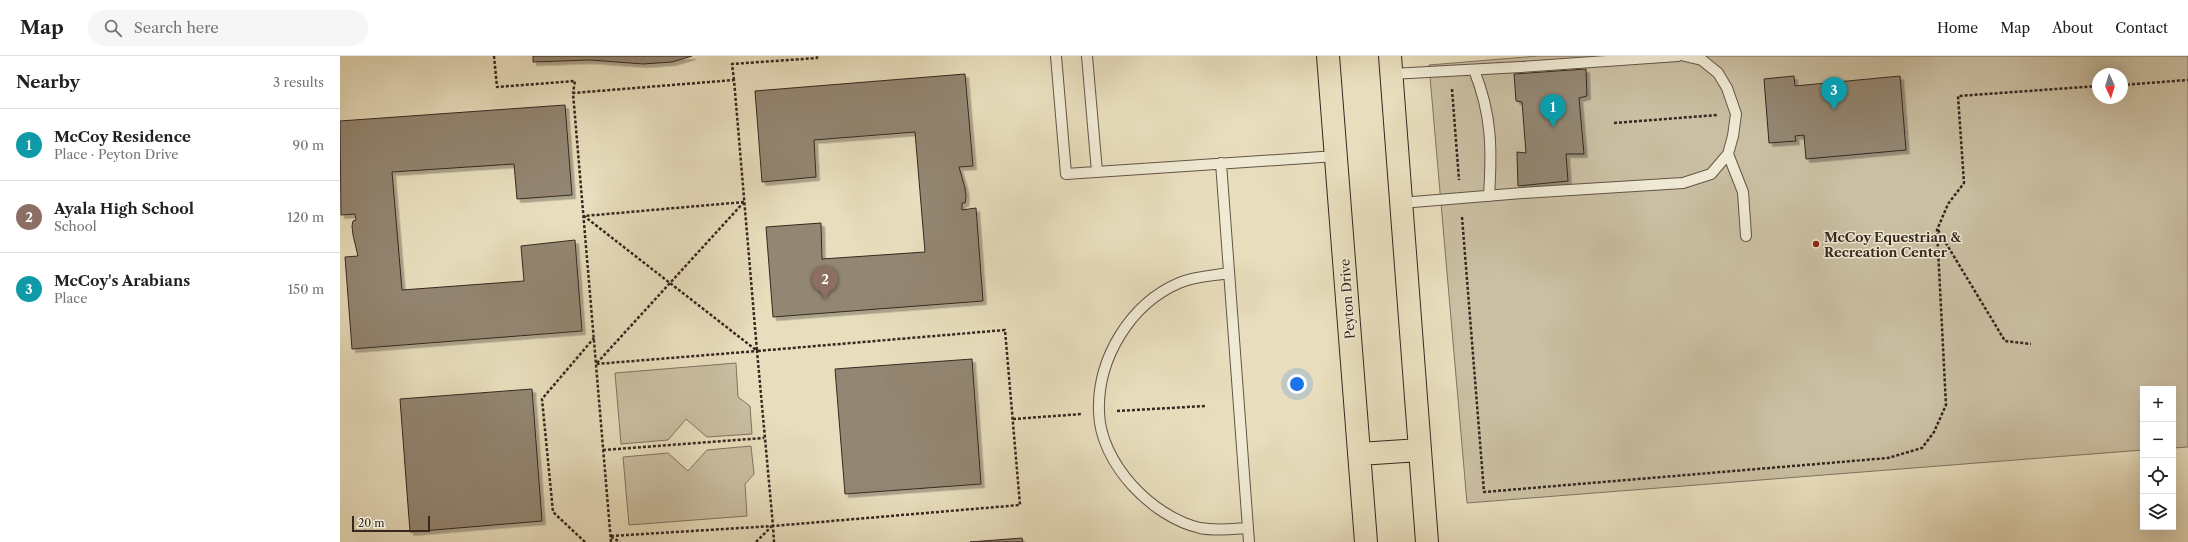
<!DOCTYPE html>
<html lang="en">
<head>
<meta charset="utf-8">
<style>
  body { margin:0; font-family:"Libre Caslon Text",serif; background:#f6f6f6; color:#202124 }
  .controls { position:absolute; right:12px; bottom:12px; display:grid; overflow:hidden; border-radius:0px; box-shadow:0 4px 16px #0002 }
  .controls button { width:36px; height:36px; display:grid; place-items:center; padding:0; border:0; border-bottom:1px solid #e0e0e0; background:#fff; color:#202124; font:20px sans-serif }
  .compass { position:absolute; left:1752px; top:12px; width:36px; height:36px; border-radius:50%; background:#fff; box-shadow:0 4px 16px #0002; rotate:176deg }
  .scale { position:absolute; left:12px; bottom:10px; width:78px; box-sizing:border-box; padding-left:4px; border:2px solid #372720; border-top:0; font-size:11px; line-height:14px; white-space:nowrap; color:#372720; -webkit-text-stroke:3px #f0ead4; paint-order:stroke }
  .you { position:absolute; left:957px; top:328px; width:14px; height:14px; margin:-10px; border:3px solid #fff; border-radius:50%; background:#1a73e8; box-shadow:0 0 0 6px #1a73e833 }
  .badge { display:grid; place-items:center; width:26px; height:26px; border-radius:50%; background:#0b8043; color:#fff; font-size:13px; font-weight:700 }
  .pin { position:absolute; translate:-50% -33px; filter:drop-shadow(0 1px 2px #0008) }
  .pin::after { content:''; position:absolute; top:21px; width:14px; height:12px; background:inherit; clip-path:polygon(0 0,100% 0,50% 100%) }
  .list { margin:0; padding:0; list-style:none }
  h2 { display:flex; justify-content:space-between; align-items:center; height:52px; margin:0; padding:0 16px; font-size:17px }
  h2 small { font-size:13px; font-weight:400; color:#757577 }
  .list li { display:grid; grid-template-columns:26px 1fr auto; gap:12px; align-items:center; box-sizing:border-box; height:72px; padding:0 16px; border-top:1px solid #e0e0e0 }
  .list b { display:block; font-size:15px; white-space:nowrap }
  .list p { margin:0; font-size:13px; white-space:nowrap; color:#757577 }
  .list em { font-size:13px; font-style:normal; color:#757577 }
  .icon { flex:none; width:22px; height:22px; fill:none; stroke:currentColor; stroke-width:2; stroke-linecap:round; stroke-linejoin:round }
  .map { position:relative; flex:none; width:1848px; height:486px; overflow:hidden }
  header { display:flex; align-items:center; gap:24px; box-sizing:border-box; height:56px; padding:0 20px; background:#fff; border-bottom:1px solid #e0e0e0 }
  header strong { font-size:19px }
  nav { display:flex; gap:22px; margin-inline-start:auto; font-size:14px }
  .search { width:280px; height:36px; background:#f6f6f6; display:flex; align-items:center; gap:10px; box-sizing:border-box; padding:0 14px; border-radius:22px; color:#757577; font-size:15px }
  main { display:flex }
  aside { flex:1; background:#fff }
  .map>svg:first-child { display:block }
</style>
</head>
<body>
<header>
<strong>Map</strong>
<div class="search"><svg class="icon" aria-label="search" viewBox="0 0 24 24"><circle cx="10" cy="10" r="6"/><path d="M15 15l6 6"/></svg>Search here</div>
<nav><a>Home</a><a>Map</a><a>About</a><a>Contact</a></nav>
</header>
<main>
<aside>
<h2>Nearby<small>3 results</small></h2>
<ul class="list">
<li><span class="badge" style="background:#0f9aa8">1</span><div><b>McCoy Residence</b><p>Place · Peyton Drive</p></div><em>90 m</em></li>
<li><span class="badge" style="background:#8d6e63">2</span><div><b>Ayala High School</b><p>School</p></div><em>120 m</em></li>
<li><span class="badge" style="background:#0f9aa8">3</span><div><b>McCoy's Arabians</b><p>Place</p></div><em>150 m</em></li>
</ul>
</aside>
<div class="map">
<svg width="1848" height="486" viewBox="0 0 1848 486">
  <defs>
    <filter id="shadow"><feDropShadow dx="3.5" dy="3.5" stdDeviation="0" flood-color="#0004"/></filter>
  </defs>
  <rect width="100%" height="100%" fill="#e8debd"/>
  <filter id="stains"><feTurbulence type="fractalNoise" baseFrequency=".005" numOctaves="4"/><feColorMatrix values="0 0 0 0 .2 0 0 0 0 .09 0 0 0 0 .02 0 0 0 .5 -.17"/></filter>
  <radialGradient id="worn" r=".72"><stop offset=".6" stop-color="#630" stop-opacity="0"/><stop offset="1" stop-color="#630" stop-opacity=".3"/></radialGradient>
  <path fill="#cabfa2" stroke="#807361" fill-rule="evenodd" d="M1198,0H1848V391L1833,392V333H1803V394L1127,447L1089,9ZM1758,18H1782V42H1758Z
    M396,307L398,341L410,350L412,378L367,381L346,363L328,384L281,388L275,317Z
    M411,390L414,418L405,428L407,460L289,469L283,401L328,397L348,415L367,394Z"/>
  <path fill="#938672" stroke="#372720" filter="url(#shadow)" d="M193,0H352L332,6L303,8L250,4L193,6Z
    M1246,13L1247,40L1239,42L1244,98H1226L1228,125L1178,130L1177,96L1186,97L1182,46L1176,45L1174,18Z
    M625,18L633,110L619,111L625,132L626,141L625,147H622V154L636,152L643,245L433,261L426,171L481,167L482,203L585,196L575,76L474,84L476,121L422,126L415,35Z
    M1454,20L1455,30L1560,20L1566,94L1466,103L1464,79L1455,80L1456,85L1429,87L1424,23Z
    M225,49L232,139L177,143L174,108L52,116L62,234L184,225L181,190L235,184L242,275L12,293L5,201L18,200L13,179L12,170L13,165L16,164L15,158L1,159L0,65Z
    M632,303L641,428L505,438L495,313Z
    M192,333L202,465L70,476L60,343Z
    M682,482L683,486H630Z"/>
  <g fill="none" stroke-linecap="round" stroke-linejoin="round">
    <defs>
      <path id="service" d="M716,0L726,118L996,100
        M747,0L757,116
        M1134,14C1152,59 1152,93 1149,140
        M1051,18L1181,11L1338,0
        M1388,98L1403,136L1406,180
        M881,107L909,486
        M1061,147L1182,137L1343,127L1371,118L1388,98L1393,80L1396,58L1387,32L1378,17L1362,4L1345,0
        M889,217C872,220 855,220 839,227C790,248 757,303 759,356C760,407 812,461 860,472C876,475 892,473 908,472"/>
      <path id="primary" d="M988,0L1026,486
        M1050,0L1087,486
        M1019,398L1080,394"/>
    </defs>
    <use href="#service" stroke="#635547" stroke-width="12"/>
    <use href="#primary" stroke="#372720" stroke-width="24"/>
    <path stroke="#372720" stroke-width="2.5" stroke-dasharray="3 2" stroke-linecap="butt" d="M154,0L157,31L235,25L233,37
      M394,24L392,8L477,2V0
      M1782,29L1848,24
      M1112,33L1119,124
      M1274,67L1377,59
      M404,146L256,308L417,295L433,470
      M404,146L244,160L416,294
      M1122,161L1144,436L1548,402L1582,392L1594,376L1606,349L1597,174L1608,148L1624,127L1618,40L1758,30
      M1598,174L1665,285L1691,288
      M777,355L865,350
      M673,363L742,358
      M263,394L424,382
      M271,480L433,470
      M271,481L280,486
      M245,486L213,456L202,343L254,282
      M271,486L233,37L394,24L417,295L665,274L680,449L433,470L434,486
      M416,486L432,470"/>
    <use href="#service" stroke="#f0ead4" stroke-width="10"/>
    <use href="#primary" stroke="#e8debd" stroke-width="22"/>
  </g>
  <circle fill="#8f2418" stroke="#f0ead4" stroke-width="1.5" cx="1476" cy="188" r="4"/>
  <g text-anchor="middle" dominant-baseline="central" stroke-width="3" stroke-linejoin="round" paint-order="stroke">
    <g font-size="13" font-weight="bold" fill="#372720" stroke="#f0ead4" text-anchor="start">
      <text x="1484" y="181">McCoy Equestrian &amp;<tspan x="1484" dy="15">Recreation Center</tspan></text>
    </g>
    <g font-size="13" fill="#372720" stroke="#f0ead4">
      <text transform="translate(1007 243) rotate(-94)">Peyton Drive</text>
    </g>
  </g>
  <rect width="100%" height="100%" filter="url(#stains)"/>
  <rect width="100%" height="100%" fill="url(#worn)"/>
</svg>
<div class="controls">
<button>+</button>
<button>−</button>
<button><svg class="icon" aria-label="locate" viewBox="0 0 24 24"><circle cx="12" cy="12" r="6"/><path d="M12 2v4M12 18v4M2 12h4M18 12h4"/></svg></button>
<button><svg class="icon" aria-label="layers" viewBox="0 0 24 24"><path d="M12 4l9 5-9 5-9-5zM3 14l9 5 9-5"/></svg></button>
</div>
<svg class="compass" viewBox="-18 -18 36 36"><path d="M0-13l5 13h-10z" fill="#e53935"/><path d="M0 13l5-13h-10z" fill="#757577"/></svg>
<div class="scale">20 m</div>
<div class="you"></div>
<div class="pin badge" style="left:1213px;top:71px;background:#0f9aa8">1</div>
<div class="pin badge" style="left:485px;top:243px;background:#8d6e63">2</div>
<div class="pin badge" style="left:1494px;top:54px;background:#0f9aa8">3</div>
</div>
</main>
</body>
</html>
